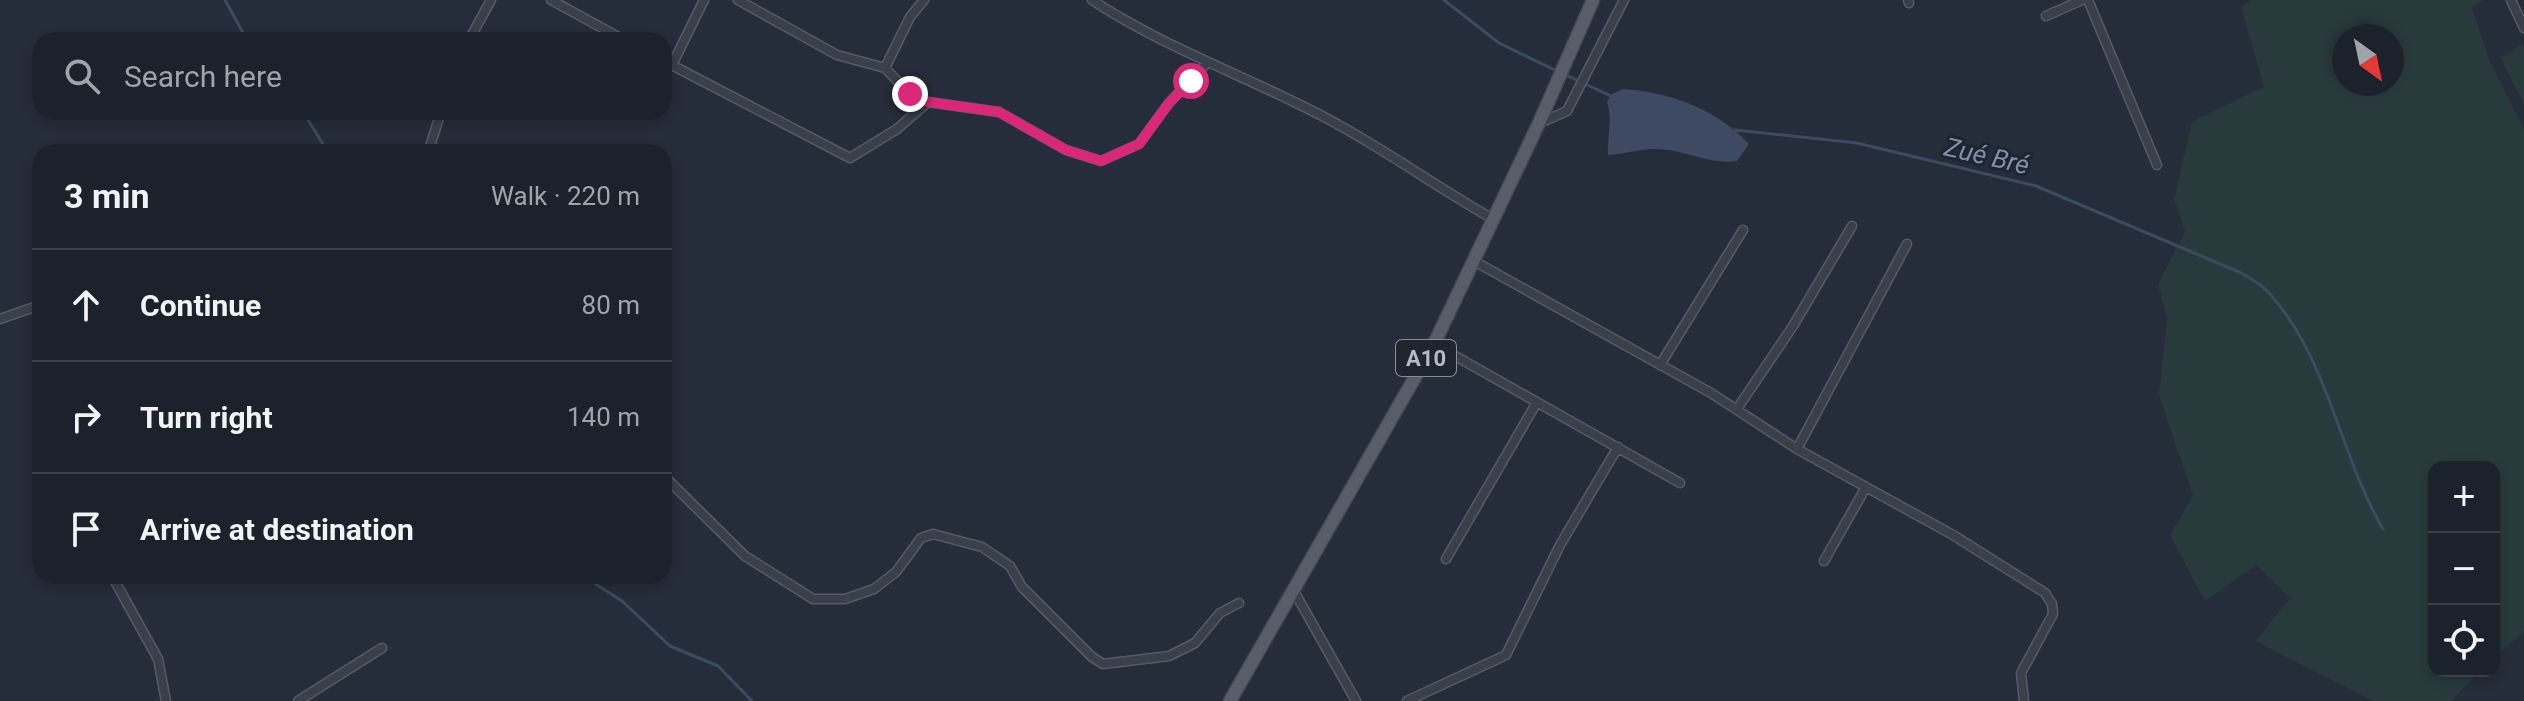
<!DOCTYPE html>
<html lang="en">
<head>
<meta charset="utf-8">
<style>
  body { margin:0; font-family:Roboto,sans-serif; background:#252a34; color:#f1f3f6 }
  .controls { position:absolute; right:24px; bottom:24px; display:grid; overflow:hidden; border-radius:16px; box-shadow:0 4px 12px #0003 }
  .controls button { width:72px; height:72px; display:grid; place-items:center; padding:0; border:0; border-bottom:2px solid #3a3f48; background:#1c222c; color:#f1f3f6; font:40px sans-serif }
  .compass { position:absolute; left:2332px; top:24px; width:72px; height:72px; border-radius:50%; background:#1c222c; box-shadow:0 4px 12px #0003; rotate:147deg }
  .stop { position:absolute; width:24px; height:24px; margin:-18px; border:6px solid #db2777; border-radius:50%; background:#fff }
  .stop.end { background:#db2777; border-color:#fff; box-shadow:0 2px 8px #0008 }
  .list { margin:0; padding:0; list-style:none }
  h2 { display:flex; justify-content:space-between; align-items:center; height:104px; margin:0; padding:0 32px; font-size:34px }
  h2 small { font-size:26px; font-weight:400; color:#a0a4a9 }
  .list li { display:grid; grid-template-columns:52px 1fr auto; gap:24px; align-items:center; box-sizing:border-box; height:112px; padding:0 32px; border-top:2px solid #3a3f48 }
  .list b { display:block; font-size:30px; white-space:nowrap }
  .list em { font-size:26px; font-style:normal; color:#a0a4a9 }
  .icon { flex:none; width:44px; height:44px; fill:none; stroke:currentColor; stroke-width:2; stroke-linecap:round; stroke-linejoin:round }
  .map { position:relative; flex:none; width:2524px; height:701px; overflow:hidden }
  .search { position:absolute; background:#1c222c; box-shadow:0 4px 12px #0003; left:32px; top:32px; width:640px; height:88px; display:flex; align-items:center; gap:20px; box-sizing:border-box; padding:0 28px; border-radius:24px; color:#a0a4a9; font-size:30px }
  .panel { position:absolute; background:#1c222c; box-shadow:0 4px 12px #0003; left:32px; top:144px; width:640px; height:440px; border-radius:24px }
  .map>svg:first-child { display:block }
</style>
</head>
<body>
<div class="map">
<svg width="2524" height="701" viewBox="0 0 2524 701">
  <rect width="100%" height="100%" fill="#262d3a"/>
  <path fill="#293a3c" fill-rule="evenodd" d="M2252,0H2482L2472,8L2490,62L2524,130V631L2494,658V467H2434V671H2480L2451,701H2373L2256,641L2290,598L2256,565L2205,601L2170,535L2193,496L2159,395L2167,318L2158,284L2185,232L2174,199L2192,122L2264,87L2241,7ZM2344,36H2392V84H2344Z
    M2524,43V104L2501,58Z"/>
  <path fill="#3d4a61" d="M1623,89C1669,92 1717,109 1749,144L1737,161C1709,165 1686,150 1658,149C1642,148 1625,154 1608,155C1607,138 1613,118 1607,102L1612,94Z"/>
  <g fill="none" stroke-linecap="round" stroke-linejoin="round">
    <path stroke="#3d4a61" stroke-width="3" d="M225,0L247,40
      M1444,0L1499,43L1559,72
      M1566,75L1613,97
      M303,112L328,152
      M1735,130L1857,143L2036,186L2239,272C2249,278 2262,284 2269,293C2329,359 2339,454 2383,529
      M583,576L622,601L670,646L718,666L752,701"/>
    <defs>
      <path id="minor" d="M551,0L624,40
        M738,0L837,55L885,68L910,94L928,102
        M1092,0C1169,51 1256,79 1337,124C1390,153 1440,189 1493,219
        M1908,0L1909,3
        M2088,0L2157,165
        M2511,0L2524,28
        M2046,16L2082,0
        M469,40L491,0
        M664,61L850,158L897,129L928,102L999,112L1066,150L1101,161L1139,144L1169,103L1206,64
        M672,65L704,0
        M885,68L910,17L924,0
        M1540,123L1567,111L1624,0
        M436,152L431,143L441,112
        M1474,261L1711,393L1797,449L1953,535L2045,593L2052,604L2053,614L2021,673L2024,701
        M0,319L40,305
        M1434,344L1680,483
        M1660,365L1743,230
        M1737,409L1793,326L1852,226
        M1797,449L1907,244
        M664,476L745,556L813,599H845L874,589L896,572L921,538L933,534L982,547L1010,566L1022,587L1092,657L1103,664L1169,656L1195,643L1220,613L1239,603
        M1446,559L1537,402
        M1824,561L1866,487
        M112,576L158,659L166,701
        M1295,593L1356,701
        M298,701L382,648
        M1407,701L1506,655L1560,545L1618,447"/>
      <path id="primary" d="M1230,701L1434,344L1539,123L1593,0"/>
    </defs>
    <use href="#minor" stroke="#545b65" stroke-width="11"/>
    <use href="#primary" stroke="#424953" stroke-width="15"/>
    <use href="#minor" stroke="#39404a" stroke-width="8"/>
    <use href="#primary" stroke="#575e6a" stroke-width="12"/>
  </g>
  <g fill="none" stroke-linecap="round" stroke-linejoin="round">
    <path stroke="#db2777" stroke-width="10" d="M910,94L928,102L999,112L1066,150L1101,161L1139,144L1169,103L1191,81"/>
  </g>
  <g text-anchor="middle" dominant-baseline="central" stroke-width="6" stroke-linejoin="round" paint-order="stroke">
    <rect fill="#1e252f" stroke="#888e99" stroke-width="2" x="1396" y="340" width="60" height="36" rx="6"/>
    <g font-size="22" font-weight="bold" fill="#b5bbc6">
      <text x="1426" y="358">A10</text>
    </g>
    <g font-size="26" font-style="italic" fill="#8090aa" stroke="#1e252f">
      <text transform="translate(1987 156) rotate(13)">Zué Bré</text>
    </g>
  </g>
</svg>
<div class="controls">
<button>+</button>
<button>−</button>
<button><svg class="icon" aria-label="locate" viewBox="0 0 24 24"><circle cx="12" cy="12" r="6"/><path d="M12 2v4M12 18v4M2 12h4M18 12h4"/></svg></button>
</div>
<svg class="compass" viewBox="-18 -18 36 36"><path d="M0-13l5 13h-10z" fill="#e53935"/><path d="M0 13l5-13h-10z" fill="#a0a4a9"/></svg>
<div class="stop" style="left:1191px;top:81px"></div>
<div class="stop end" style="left:910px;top:94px"></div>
<div class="search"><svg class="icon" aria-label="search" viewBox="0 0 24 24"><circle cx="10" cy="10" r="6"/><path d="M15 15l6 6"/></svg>Search here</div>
<section class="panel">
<h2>3 min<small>Walk · 220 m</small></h2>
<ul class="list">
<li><svg class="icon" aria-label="ahead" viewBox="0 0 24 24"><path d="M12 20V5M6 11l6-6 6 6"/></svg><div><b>Continue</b></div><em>80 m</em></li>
<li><svg class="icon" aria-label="right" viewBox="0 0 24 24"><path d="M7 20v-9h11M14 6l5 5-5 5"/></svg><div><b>Turn right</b></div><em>140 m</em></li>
<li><svg class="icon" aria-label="arrive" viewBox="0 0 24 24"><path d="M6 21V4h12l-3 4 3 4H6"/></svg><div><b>Arrive at destination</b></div></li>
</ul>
</section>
</div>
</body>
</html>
